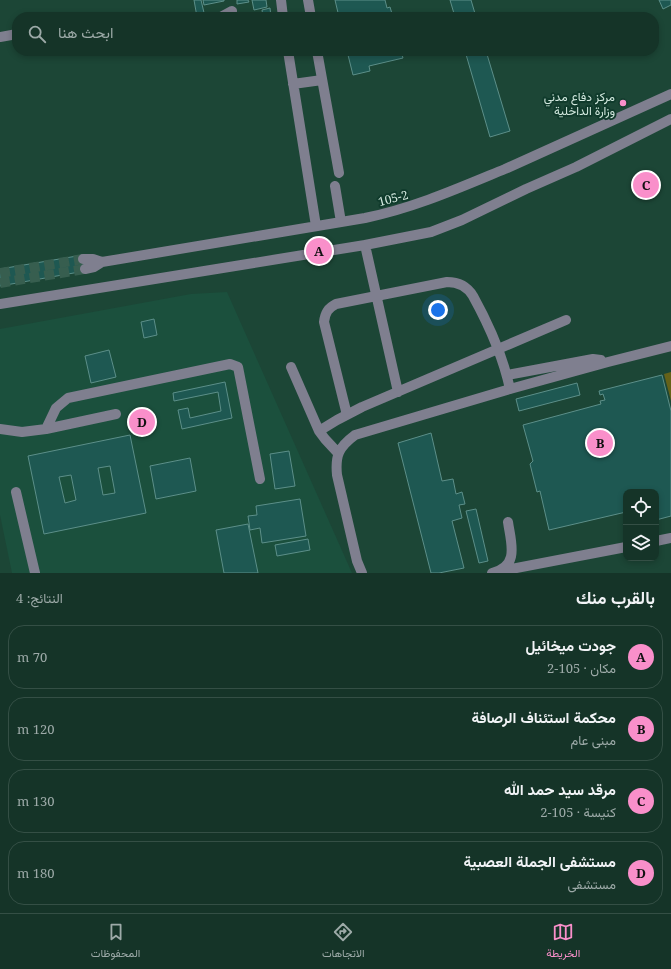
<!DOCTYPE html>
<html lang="ar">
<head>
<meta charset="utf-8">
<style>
  body { margin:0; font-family:"Noto Serif",Vazirmatn,serif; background:#223f34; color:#f1f3f6; direction:rtl }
  .controls { position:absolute; right:12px; bottom:12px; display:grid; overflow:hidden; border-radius:8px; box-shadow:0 2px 6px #0003 }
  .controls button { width:36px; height:36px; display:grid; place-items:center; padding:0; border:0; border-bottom:1px solid #344f45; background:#153428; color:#f1f3f6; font:20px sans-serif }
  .you { position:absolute; left:438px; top:310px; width:14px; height:14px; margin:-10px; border:3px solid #fff; border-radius:50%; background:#1a73e8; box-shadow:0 0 0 6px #1a73e833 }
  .badge { display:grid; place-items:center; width:26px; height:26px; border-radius:50%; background:#f98fca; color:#111; font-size:13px; font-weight:700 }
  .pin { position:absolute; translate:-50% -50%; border:2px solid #fff; box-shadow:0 1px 4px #0006 }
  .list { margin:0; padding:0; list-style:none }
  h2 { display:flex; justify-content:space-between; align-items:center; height:52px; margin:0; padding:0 16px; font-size:17px }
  h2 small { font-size:13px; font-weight:400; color:#9daaa8 }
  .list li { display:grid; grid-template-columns:26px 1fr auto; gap:12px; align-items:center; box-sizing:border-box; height:64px; margin:0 8px 8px; padding:0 8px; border:1px solid #344f45; border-radius:16px }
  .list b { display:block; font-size:15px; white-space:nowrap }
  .list p { margin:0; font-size:13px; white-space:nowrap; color:#9daaa8 }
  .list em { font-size:13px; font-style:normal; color:#9daaa8 }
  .icon { flex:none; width:22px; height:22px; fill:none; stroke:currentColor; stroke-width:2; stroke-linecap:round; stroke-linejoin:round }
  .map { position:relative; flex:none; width:671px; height:573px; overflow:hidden; direction:ltr }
  .search { position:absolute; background:#153428; box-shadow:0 2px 6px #0003; left:12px; right:12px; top:12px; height:44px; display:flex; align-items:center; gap:10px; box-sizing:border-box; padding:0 14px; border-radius:16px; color:#9daaa8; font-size:15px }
  .sheet { height:340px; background:#153428 }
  nav { display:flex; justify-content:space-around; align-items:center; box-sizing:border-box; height:56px; border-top:1px solid #344f45; background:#153428; font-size:11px; color:#9daaa8 }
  nav a { display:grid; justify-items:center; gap:2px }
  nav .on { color:#f98fca }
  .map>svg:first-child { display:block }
</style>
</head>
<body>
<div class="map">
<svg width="671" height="573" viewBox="0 0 671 573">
  <rect width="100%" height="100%" fill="#1c4636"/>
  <path fill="#1b503d" d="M227,292L352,573H12L0,515V329L191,294Z"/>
  <path fill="#656219" d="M671,372V401L664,374Z"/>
  <path fill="#1e5852" stroke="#5c8f89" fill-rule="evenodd" d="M194,0H201L205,17H197Z
    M203,0H224V1L204,5Z
    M237,0H248L249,2L237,4Z
    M252,0H266L267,7L254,10Z
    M335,0H385L387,8L390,7L393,17H339Z
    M450,0H471L476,17H455Z
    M659,0H671V5L663,9Z
    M270,8L271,17H263L262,10Z
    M347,51H401L403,58L369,66L370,71L353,75Z
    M465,51H486L510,131L490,137Z
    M83,255L85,271L0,286V269Z
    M154,319L157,335L144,338L141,322Z
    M109,350L116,377L91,383L85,356Z
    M662,375L671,411V516L656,520V492H626V512L549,530L540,491L537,492L530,464L533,461L523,425L601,404L600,401L605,400L603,394L600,395L599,391Z
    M225,382L232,418L182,429L178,410L188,408L190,418L221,411L218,392L174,401L173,393Z
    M577,383L580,395L519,411L516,399Z
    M431,433L442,481L453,479L456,494L462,492L465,504L459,505L462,518L452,521L464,568L439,573H431L398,443Z
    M130,435L146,513L44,534L28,456ZM110,466L115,493L103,495L98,468ZM71,475L76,500L65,503L59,477Z
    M289,451L295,486L275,489L270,454Z
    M190,458L196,491L156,499L150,466Z
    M300,499L306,536L262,543L260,528L250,530L248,516L257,515L256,506Z
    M476,509L488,561L479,563L466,511Z
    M248,524L258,573H224L216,530Z
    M308,539L310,550L277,556L275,545Z"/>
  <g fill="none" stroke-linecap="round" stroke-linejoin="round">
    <path stroke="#375e4f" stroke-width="10" stroke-dasharray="10 5" stroke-linecap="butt" d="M0,273L83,259
      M0,283L85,269"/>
    <path stroke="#7f7f8f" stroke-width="10" d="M281,0L283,17
      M308,0L311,17
      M221,17L232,11
      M0,37L17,34
      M288,51L316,226
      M317,51L339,173
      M293,84L322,80
      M335,186L341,222
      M365,245L398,392
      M83,259H93L102,262
      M85,269L94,267L102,262L365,218C414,208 459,188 505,169C561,144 616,119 671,94
      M0,304L365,245L431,232L462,220L526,189L576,167L671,119
      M291,367L319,431L325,439L338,453
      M507,375L593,359L601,360
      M347,415L324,322C325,313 328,308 336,304L447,282C458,282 467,286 473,296C489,325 503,356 510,389
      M0,429L22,432L46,429L116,414
      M46,429L56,408L68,398L230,364L238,367L260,479
      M319,431L337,420L362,407L566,320
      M16,492L35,573
      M656,541L671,538
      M501,571L626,547
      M362,573L357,561L337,475C335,455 339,447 355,435L510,389L608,362L671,346
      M492,573C520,566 511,543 508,522"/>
  </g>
  <circle fill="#f98fca" stroke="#103b2c" stroke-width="1.5" cx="623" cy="103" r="4"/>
  <g text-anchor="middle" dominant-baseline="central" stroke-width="4" stroke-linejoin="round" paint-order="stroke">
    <g font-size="12" fill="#d3e9df" stroke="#103b2c" text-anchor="end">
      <text x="615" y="96">مركز دفاع مدني<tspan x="615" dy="14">وزارة الداخلية</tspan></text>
    </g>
    <g font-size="12" fill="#d3e9df" stroke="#103b2c">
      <text transform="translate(393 198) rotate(-15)">105-2</text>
    </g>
  </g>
</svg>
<div class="controls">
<button><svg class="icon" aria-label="locate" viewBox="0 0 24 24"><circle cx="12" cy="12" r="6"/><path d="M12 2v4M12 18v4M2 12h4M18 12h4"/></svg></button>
<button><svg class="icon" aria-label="layers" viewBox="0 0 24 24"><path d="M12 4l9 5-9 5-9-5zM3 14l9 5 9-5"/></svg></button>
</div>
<div class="you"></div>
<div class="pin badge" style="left:319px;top:251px">A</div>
<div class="pin badge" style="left:600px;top:443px">B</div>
<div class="pin badge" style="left:646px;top:185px">C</div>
<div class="pin badge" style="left:142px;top:422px">D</div>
<div class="search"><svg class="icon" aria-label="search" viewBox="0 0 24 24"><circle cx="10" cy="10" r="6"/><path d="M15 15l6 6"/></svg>ابحث هنا</div>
</div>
<section class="sheet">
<h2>بالقرب منك<small>النتائج: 4</small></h2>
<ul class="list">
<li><span class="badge">A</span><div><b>جودت ميخائيل</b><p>مكان · 105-2</p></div><em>70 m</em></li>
<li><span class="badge">B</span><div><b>محكمة استئناف الرصافة</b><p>مبنى عام</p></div><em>120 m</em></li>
<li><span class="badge">C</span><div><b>مرقد سيد حمد الله</b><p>كنيسة · 105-2</p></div><em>130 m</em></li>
<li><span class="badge">D</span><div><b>مستشفى الجملة العصبية</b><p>مستشفى</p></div><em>180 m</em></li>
</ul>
</section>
<nav>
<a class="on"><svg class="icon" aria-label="map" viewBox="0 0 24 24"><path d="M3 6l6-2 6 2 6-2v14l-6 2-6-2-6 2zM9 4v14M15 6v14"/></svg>الخريطة</a>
<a><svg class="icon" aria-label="directions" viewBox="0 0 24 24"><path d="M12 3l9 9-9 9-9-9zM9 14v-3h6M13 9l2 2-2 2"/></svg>الاتجاهات</a>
<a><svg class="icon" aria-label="saved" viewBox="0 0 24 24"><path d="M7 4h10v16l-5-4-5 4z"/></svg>المحفوظات</a>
</nav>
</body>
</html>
